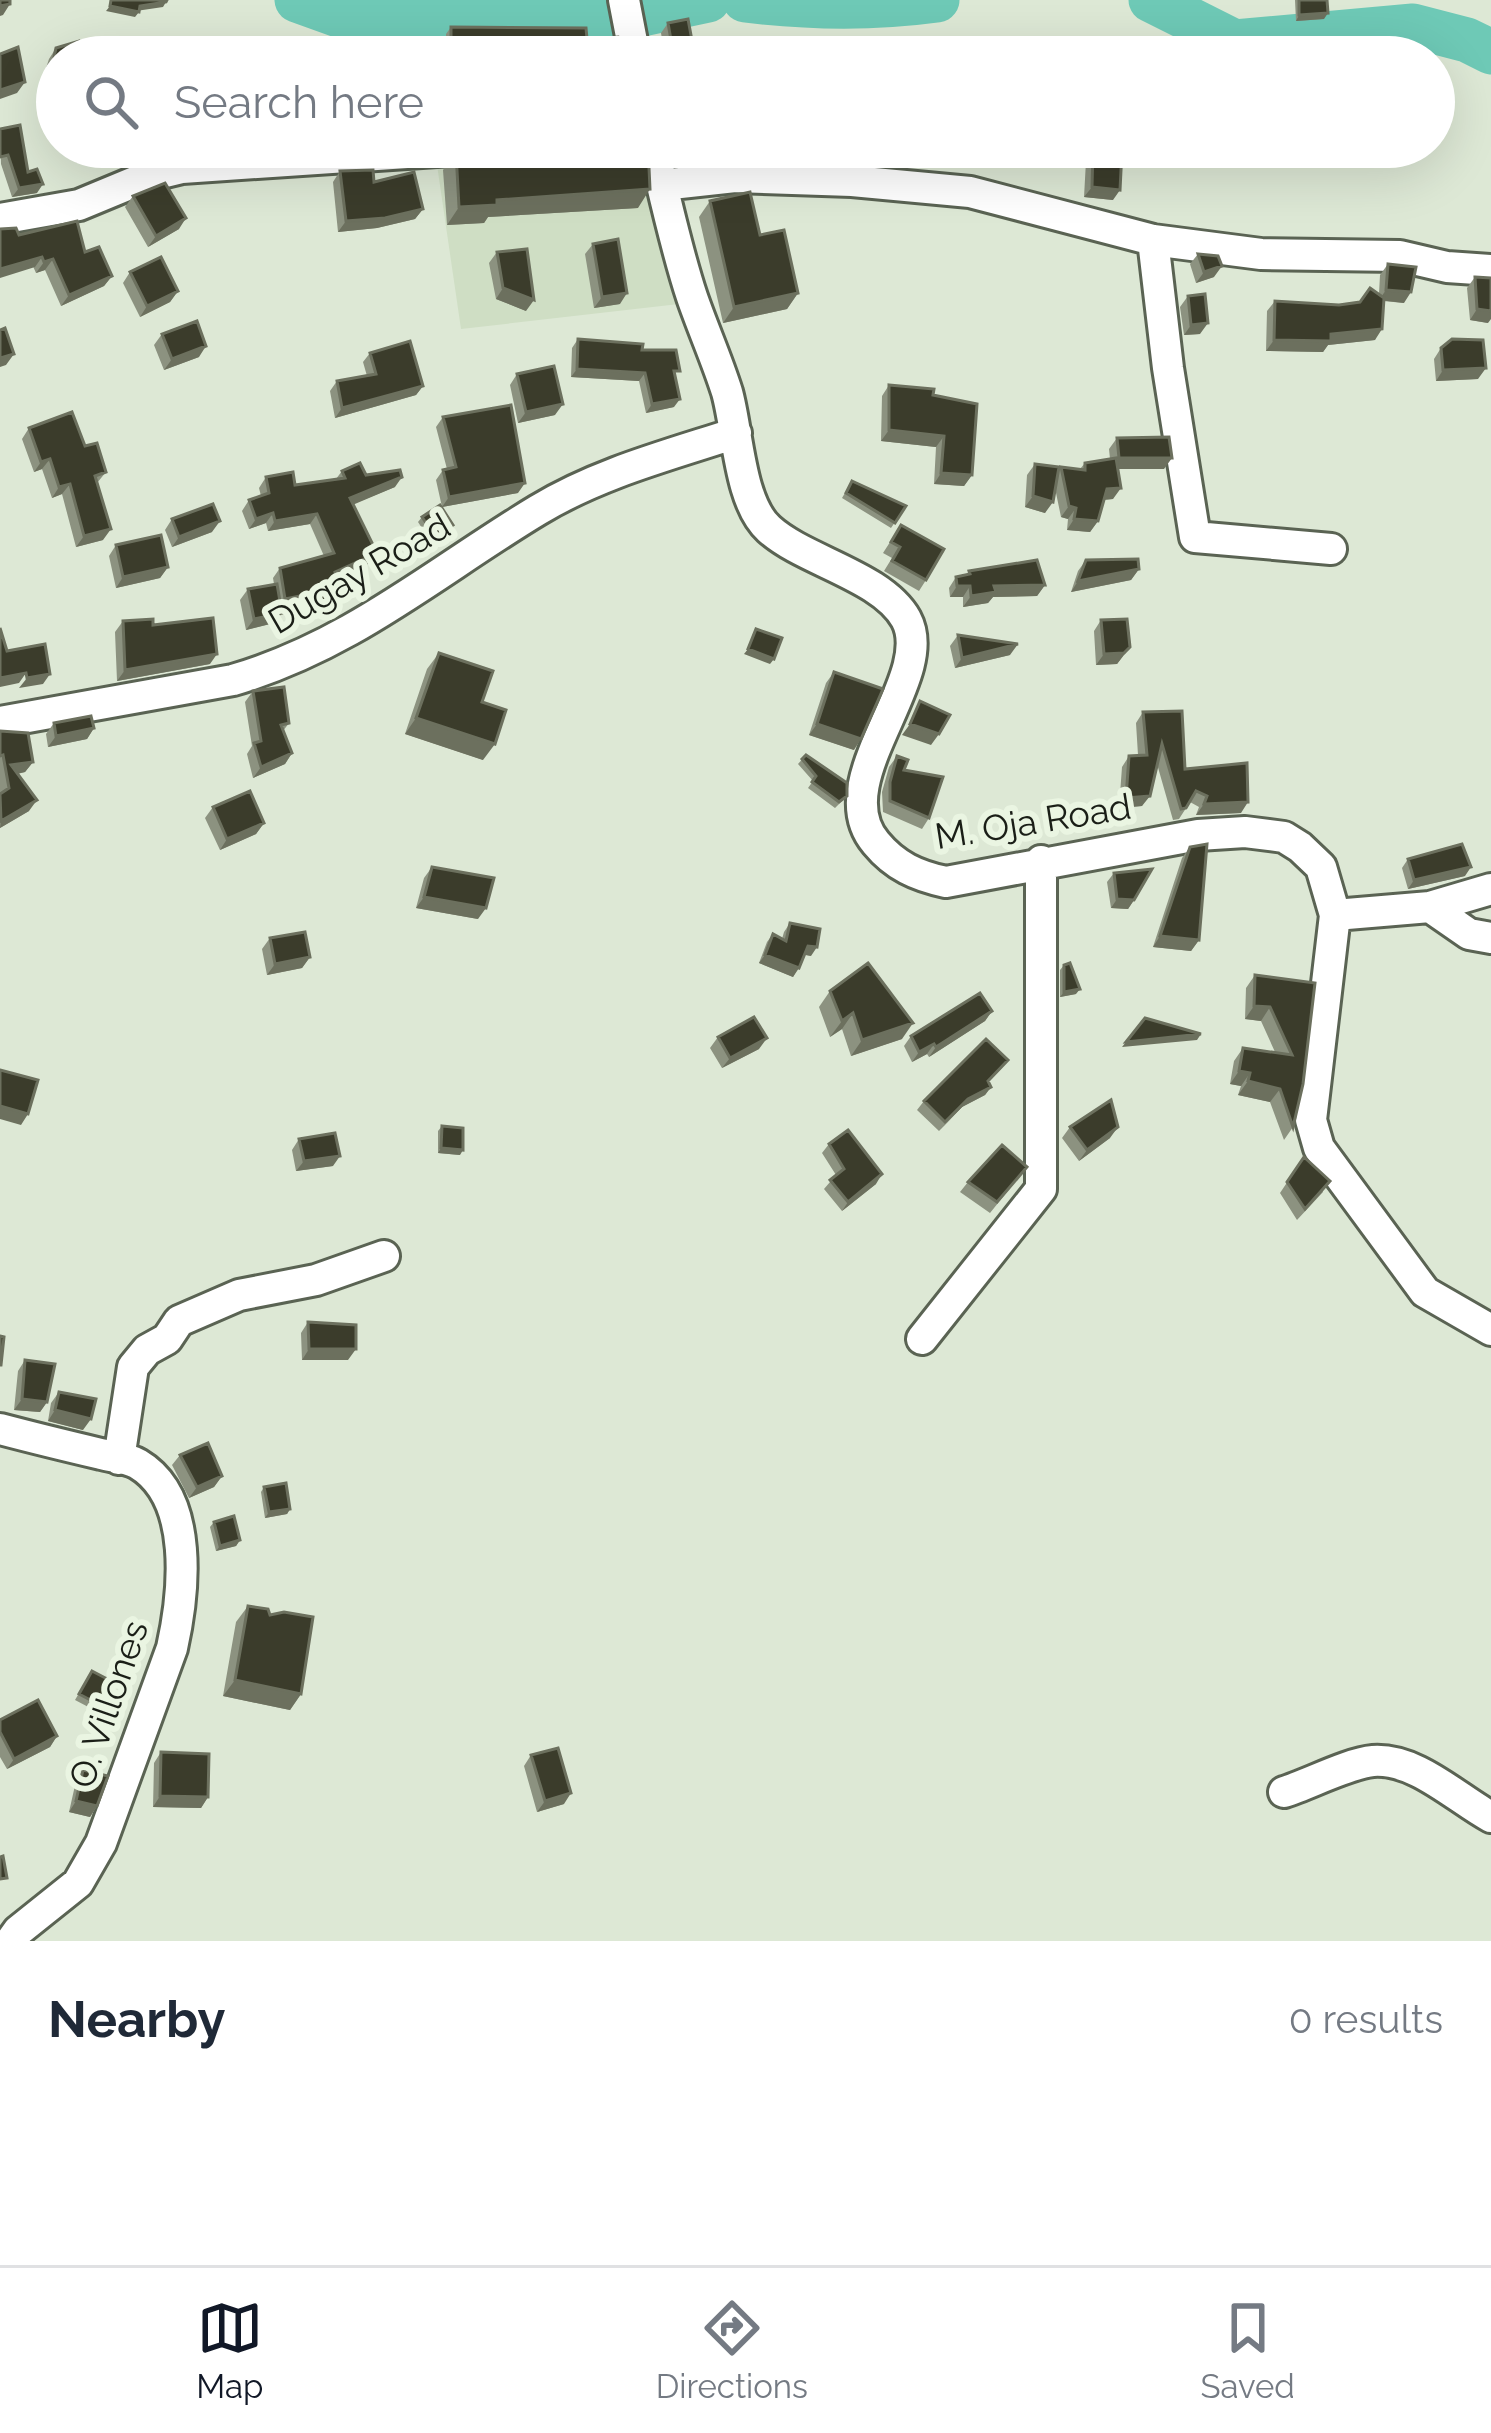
<!DOCTYPE html>
<html lang="en">
<head>
<meta charset="utf-8">
<style>
  body { margin:0; font-family:Raleway,sans-serif; background:#f2f2f3; color:#1f2937 }
  .list { margin:0; padding:0; list-style:none }
  h2 { display:flex; justify-content:space-between; align-items:center; height:156px; margin:0; padding:0 48px; font-size:51px }
  h2 small { font-size:39px; font-weight:400; color:#747a83 }
  .icon { flex:none; width:66px; height:66px; fill:none; stroke:currentColor; stroke-width:2; stroke-linecap:round; stroke-linejoin:round }
  .map { position:relative; flex:none; width:1491px; height:1941px; overflow:hidden }
  .search { position:absolute; background:#fff; box-shadow:0 12px 48px #0002; left:36px; right:36px; top:36px; height:132px; display:flex; align-items:center; gap:30px; box-sizing:border-box; padding:0 42px; border-radius:66px; color:#747a83; font-size:45px }
  .sheet { height:324px; background:#fff }
  nav { display:flex; justify-content:space-around; align-items:center; box-sizing:border-box; height:168px; border-top:3px solid #e0e1e3; background:#fff; font-size:33px; color:#747a83 }
  nav a { display:grid; justify-items:center; gap:6px }
  nav .on { color:#111827 }
  .map>svg:first-child { display:block }
</style>
</head>
<body>
<div class="map">
<svg width="1491" height="1941" viewBox="0 0 1491 1941">
  <rect width="100%" height="100%" fill="#dde8d5"/>
  <path fill="#cfdec4" d="M643,150L679,304L461,329L437,165Z"/>
  <g fill="none" stroke-linecap="round" stroke-linejoin="round">
    <path stroke="#6ec9b6" stroke-width="45" d="M297,0L347,18L620,19
      M745,0C811,8 871,9 937,0
      M1151,0L1235,42L1413,26L1467,40L1491,52
      M633,16L708,0"/>
    <defs>
      <path id="minor" d="M624,0L635,57
        M653,147C665,197 676,249 692,297C703,329 717,360 727,392C738,431 739,502 769,529C804,561 882,576 906,619C938,678 823,781 876,843C895,866 917,876 946,882L1198,835L1245,832L1284,837L1300,847L1321,867L1335,915L1311,1120L1319,1148L1425,1292L1491,1330
        M662,185L735,177L852,181L970,192L1153,240L1261,254L1400,256L1447,267L1491,270
        M0,219L79,205L149,176L182,168L497,147
        M1153,240L1168,368L1195,537L1331,549
        M0,722L233,680C352,645 435,572 538,510C599,473 669,455 736,433
        M1430,907L1491,889
        M1335,915L1430,907L1469,934L1491,938
        M922,1339L1041,1189V861
        M0,1429C34,1438 67,1446 101,1454C112,1457 128,1458 138,1464C195,1498 184,1594 172,1648L101,1843L78,1883L18,1931L11,1941
        M119,1459L133,1367L147,1350L167,1339L179,1321L239,1295L316,1280L384,1256
        M1284,1792C1309,1784 1349,1763 1373,1761C1416,1758 1456,1798 1491,1817"/>
    </defs>
    <use href="#minor" stroke="#5a6353" stroke-width="36"/>
    <use href="#minor" stroke="#fff" stroke-width="30"/>
  </g>
  <path fill="#8c9280" d="M1295,0H1327L1324,19L1296,21Z
    M668,23L695,57H665L661,33Z
    M451,27L587,39L624,57H446V34Z
    M56,48L57,96H55L46,68L49,59Z
    M0,129L37,193L12,197L1,164Z
    M72,147H117L112,153L76,163Z
    M673,147H739L731,158L677,164Z
    M1052,147H1093L1113,200L1084,197L1086,161L1082,166L1052,163Z
    M1307,147H1344L1337,160L1309,163Z
    M456,152L494,155L638,208L488,217L484,223L447,225L443,170Z
    M340,171L423,209L415,219L377,228L338,232L333,182Z
    M133,196L179,229L148,247L125,207Z
    M710,201L798,293L787,309L723,323L699,217Z
    M19,235L85,252L112,276L104,286L61,306L45,270L36,273Z
    M593,244L620,304L594,308L585,254Z
    M497,252L526,311L496,299L489,263Z
    M1198,254L1214,277L1196,283L1190,264Z
    M1388,264L1404,303L1383,301L1375,340L1328,345L1323,352L1266,351L1267,311L1275,301L1339,305L1360,302L1379,294L1380,275Z
    M130,272L178,291L170,302L140,317L123,283Z
    M1475,277L1488,323L1470,320L1467,288Z
    M1188,296L1200,334L1184,335L1180,307Z
    M162,334L199,357L164,370L154,345Z
    M578,339L642,350L675,377L674,407L646,413L639,381L571,377L572,348Z
    M1441,348L1478,379L1436,381L1434,359Z
    M370,353L423,386L416,395L335,418L330,391L337,381L367,376L363,362Z
    M517,374L555,415L518,423L510,385Z
    M889,385L933,395L972,475L964,486L934,484L936,447L881,441L882,396Z
    M443,417L518,493L442,507L436,480L443,470L447,469L436,427Z
    M29,428L85,446L106,472L97,483L103,540L76,547L62,494L52,498L42,469L34,472L22,439Z
    M1117,438L1164,469H1118L1113,499L1104,500L1098,521L1090,532L1067,530L1068,519L1061,517L1055,488L1045,513L1025,507L1027,475L1035,464L1058,471L1061,467L1080,469L1085,463L1110,459L1109,449Z
    M342,471L366,475L395,487L353,504L370,563L336,578L342,599L335,609L310,616L307,603L281,609L282,613L274,623L246,630L240,600L248,589L274,584L273,578L280,568L324,556L310,524L268,531L266,523L249,529L242,511L249,500L261,496L259,488L266,477L295,485L336,479Z
    M852,481L906,506L891,528L842,498Z
    M422,517L453,525L449,531L431,542L418,522Z
    M172,519L212,532L172,547L165,530Z
    M901,525L926,580L919,591L884,571L892,558L883,553Z
    M116,545L168,567L160,578L116,588L109,556Z
    M1086,560L1139,569L1131,580L1071,592L1078,571Z
    M969,571L1045,585L1037,596L993,597L988,603L963,607V597H950L949,588L956,577L966,575Z
    M1101,620L1130,647L1117,664L1096,665L1094,631Z
    M123,621L153,625L210,664L117,681L115,632Z
    M958,635L1010,655L955,668L950,646Z
    M439,653L482,702L483,760L405,734L427,669Z
    M834,672L854,750L809,735L826,683Z
    M253,691L289,723L283,731L292,753L285,764L253,778L247,754L252,746L245,702Z
    M1143,712L1185,769L1241,813L1196,815L1199,807L1190,802L1179,819L1173,820L1157,764L1142,806L1119,808L1122,767L1129,756L1138,755L1136,723Z
    M54,723L94,728L87,739L48,747L46,734Z
    M0,731L33,762L25,772L17,774L29,811L0,828Z
    M806,755L847,796L835,808L808,788L813,781L798,764Z
    M897,756L929,818L922,829L883,812L882,792L889,767Z
    M213,807L264,823L256,834L220,850L205,818Z
    M1190,847L1199,940L1191,951L1153,947L1182,858Z
    M1408,859L1465,876L1408,889L1402,868Z
    M432,867L478,919L416,908L424,878Z
    M1114,873L1134,900L1128,909L1111,908L1107,882Z
    M790,923L811,956L805,955L793,977L759,963L767,942L773,934L782,939L784,932Z
    M270,938L310,957L302,968L267,975L262,949Z
    M1064,965L1076,994L1060,997V970Z
    M1255,975L1315,983L1293,1127L1284,1140L1270,1102L1238,1095L1241,1086L1230,1084L1234,1061L1243,1048L1275,1052L1261,1021L1245,1019L1246,988Z
    M830,991L902,1039L851,1056L842,1029L830,1037L819,1007Z
    M992,1011L985,1021L929,1057L927,1054L912,1062L904,1046L911,1036Z
    M718,1037L759,1049L722,1068L710,1048Z
    M1002,1068L988,1082L991,1087L985,1095L962,1107L939,1131L917,1110L924,1101Z
    M442,1126L460,1155L438,1153V1131Z
    M1070,1127L1110,1138L1079,1161L1062,1138Z
    M299,1139L333,1166L296,1171L292,1150Z
    M829,1144L876,1184L842,1211L824,1189L836,1175L822,1153Z
    M1304,1157L1323,1192L1297,1220L1280,1193Z
    M1027,1167L990,1213L960,1192L968,1182Z
    M308,1322L348,1360H302L301,1333Z
    M25,1360L47,1402L40,1412L14,1410L18,1371Z
    M59,1392L83,1430L48,1421L51,1403Z
    M180,1455L222,1476L214,1487L189,1498L172,1465Z
    M264,1487L290,1509L287,1514L265,1518L261,1492Z
    M214,1522L240,1540L236,1546L216,1551L210,1527Z
    M248,1606L270,1615L301,1694L290,1710L223,1696L236,1622Z
    M92,1671L113,1682L96,1711L75,1700Z
    M0,1720L57,1736L50,1747L7,1769L0,1757Z
    M161,1752L208,1797L201,1808L153,1807L154,1763Z
    M531,1755L564,1804L537,1812L524,1766Z
    M83,1770L97,1806L90,1817L69,1812L76,1781Z"/>
  <path fill="#6c705e" d="M166,2L163,7L136,11L140,6Z
    M10,4L3,15L0,16V6Z
    M110,6L139,12L135,17L106,11Z
    M1328,13L1324,19L1296,21L1299,15Z
    M25,82L17,93L0,99V90Z
    M103,147H117L112,153L76,163L84,152Z
    M1063,147L1093,150L1082,166L1052,163Z
    M739,148L731,158L677,164L684,153Z
    M1344,149L1337,160L1309,163L1317,152Z
    M43,184L37,193L12,197L19,188Z
    M1092,187L1120,190L1113,200L1084,197Z
    M650,189L638,208L488,217L484,223L447,225L459,207L497,200Z
    M423,209L415,219L377,228L338,232L346,221Z
    M186,218L179,229L148,247L156,236Z
    M42,257L35,267L0,278V269Z
    M53,259L45,270L36,273L44,262Z
    M1222,266L1214,277L1196,283L1204,272Z
    M112,276L104,286L61,306L69,295Z
    M503,288L534,300L526,311L496,299Z
    M1386,290L1411,292L1404,303L1379,300Z
    M178,291L170,302L140,317L147,306Z
    M627,293L620,304L594,308L602,297Z
    M798,293L787,309L723,323L734,307Z
    M1477,309L1491,311V319L1488,323L1470,320Z
    M1208,323L1200,334L1184,335L1191,325Z
    M1382,329L1375,340L1328,345L1323,352L1266,351L1274,340Z
    M206,346L199,357L164,370L172,359Z
    M14,354L6,365L0,367V358Z
    M1486,368L1478,379L1436,381L1443,370Z
    M577,369L645,373L639,381L571,377Z
    M423,386L416,395L335,418L342,408Z
    M680,399L674,407L646,413L652,404Z
    M563,404L555,415L518,423L526,412Z
    M889,430L944,436L936,447L881,441Z
    M1119,458H1172L1164,469H1111Z
    M50,459L42,469L34,472L41,462Z
    M941,473L972,475L964,486L934,484Z
    M402,477L395,487L343,509L350,498Z
    M525,483L518,493L442,507L449,497Z
    M70,484L62,494L52,498L59,487Z
    M1121,488L1113,499L1100,500L1107,489Z
    M1033,496L1053,502L1045,513L1025,507Z
    M1069,506L1076,508L1068,519L1061,517Z
    M273,513L266,523L249,529L256,519Z
    M317,514L310,524L268,531L275,521Z
    M1074,519L1098,521L1090,532L1067,530Z
    M220,521L212,532L172,547L179,537Z
    M111,529L103,540L76,547L84,536Z
    M377,553L370,563L328,582L335,572Z
    M168,567L160,578L116,588L123,577Z
    M1139,569L1131,580L1071,592L1078,581Z
    M1045,585L1037,596L993,597L988,603L963,607L971,596L994,586Z
    M957,586H970L963,597H950Z
    M315,593L307,603L278,609L285,599Z
    M342,599L335,609L310,616L317,606Z
    M282,613L274,623L246,630L254,619Z
    M1018,644L1010,655L955,668L962,658Z
    M1130,647L1117,664L1096,665L1104,654Z
    M748,649L774,659L770,664L744,654Z
    M217,654L210,664L117,681L125,670Z
    M26,673L19,683L0,687V678Z
    M50,674L43,684L19,688L27,678Z
    M416,718L495,744L483,760L405,734Z
    M817,724L861,739L854,750L809,735Z
    M910,724L939,734L931,745L902,735Z
    M94,728L87,739L48,747L56,736Z
    M292,753L285,764L253,778L261,767Z
    M33,762L25,772L7,776L11,765Z
    M1150,796L1142,806L1119,808L1126,798Z
    M37,800L29,811L0,828L1,821Z
    M1248,802L1241,813L1196,815L1204,804Z
    M264,823L256,834L220,850L227,839Z
    M1471,867L1465,876L1408,889L1414,880Z
    M424,897L486,908L478,919L416,908Z
    M1117,899L1134,900L1128,909L1111,908Z
    M1160,936L1199,940L1191,951L1153,947Z
    M808,946L817,947L811,956L802,954Z
    M765,955L799,968L793,977L759,963Z
    M310,957L302,968L267,975L275,964Z
    M1080,989L1076,994L1060,997L1064,992Z
    M1254,1006L1270,1007L1261,1021L1245,1019Z
    M992,1011L985,1021L929,1057L936,1047Z
    M853,1013L842,1029L830,1037L842,1021Z
    M913,1023L902,1039L851,1056L862,1040Z
    M1201,1034L1197,1040L1122,1047L1126,1042Z
    M767,1038L759,1049L722,1068L730,1058Z
    M934,1044L927,1054L912,1062L919,1052Z
    M1239,1071L1250,1073L1241,1086L1230,1084Z
    M1248,1081L1280,1089L1270,1102L1238,1095Z
    M991,1087L985,1095L962,1107L939,1131L968,1099Z
    M0,1106L28,1114L21,1125L0,1119Z
    M1118,1127L1110,1138L1079,1161L1087,1150Z
    M441,1148L463,1150L460,1155L438,1153Z
    M340,1156L333,1166L296,1171L304,1161Z
    M882,1174L876,1184L842,1211L848,1202Z
    M309,1349H356L348,1360H302Z
    M22,1399L47,1402L40,1412L14,1410Z
    M55,1410L91,1419L83,1430L48,1421Z
    M222,1476L214,1487L189,1498L197,1487Z
    M290,1509L287,1514L265,1518L269,1512Z
    M240,1540L236,1546L216,1551L220,1546Z
    M235,1680L301,1694L290,1710L223,1696Z
    M57,1736L50,1747L7,1769L14,1759Z
    M571,1793L564,1804L537,1812L545,1801Z
    M160,1796L208,1797L201,1808L153,1807Z
    M76,1801L97,1806L90,1817L69,1812Z"/>
  <path fill="#3b3c2b" stroke="#6c705e" stroke-width="3" d="M0,0H10V4L0,6Z
    M111,0H167L166,2L140,6L139,12L110,6Z
    M1299,0H1327L1328,13L1299,15Z
    M688,19L695,57H674L668,23Z
    M451,27L586,28L587,39L618,37L624,57H448V55H451Z
    M79,41L84,57H57V68L54,57L56,48Z
    M18,47L25,82L0,90V54Z
    M20,125L28,172L37,169L43,184L19,188L8,155L0,157V129Z
    M83,147H103L84,152Z
    M618,147H648L650,189L497,200V205L459,207L456,152L494,149V155Z
    M683,147H739V148L684,153Z
    M1063,147H1093V150Z
    M1316,147H1344V149L1317,152Z
    M1093,149L1122,150L1120,190L1092,187Z
    M373,170L374,182L414,172L423,209L385,218L346,221L340,171Z
    M165,183L186,218L156,236L133,196Z
    M750,192L760,235L784,230L798,293L734,307L710,201Z
    M77,221L85,252L99,247L112,276L69,295L53,259L44,262L42,257L0,269V229L16,228L19,235Z
    M618,239L627,293L602,297L593,244Z
    M527,249L534,300L503,288L497,252Z
    M1198,254L1218,256L1222,266L1204,272Z
    M161,257L178,291L147,306L130,272Z
    M1388,264L1416,267L1411,292L1386,290Z
    M1475,277L1491,278V311L1477,309Z
    M1370,288L1384,298L1382,329L1331,334V341L1274,340L1275,301L1339,305L1360,302Z
    M1205,294L1208,323L1191,325L1188,296Z
    M197,321L206,346L172,359L162,334Z
    M5,328L14,354L0,358V330Z
    M578,339L643,344L642,350H676L680,371H674L680,399L652,404L645,373L577,369Z
    M1452,339L1483,340L1486,368L1443,370L1441,348Z
    M410,341L423,386L342,408L337,381L376,374L370,353Z
    M554,366L563,404L526,412L517,374Z
    M889,385L934,389L933,395L977,404L972,475L941,473L944,436L889,430Z
    M511,405L525,483L449,497L443,470L456,467L443,417Z
    M72,412L85,446L97,443L106,472L95,476L111,529L84,536L70,484L59,487L50,459L41,462L29,428Z
    M1169,437L1172,458H1119L1117,438Z
    M1116,458L1121,488L1107,489L1098,521L1074,519L1076,508L1069,506L1061,467L1085,470V463Z
    M360,463L366,475L400,470L402,477L350,498L377,553L335,572L342,599L317,606L315,593L285,599L280,568L334,553L317,514L275,521L273,513L256,519L249,500L269,493L266,477L293,472L295,485L345,478L342,471Z
    M1035,464L1059,467L1053,502L1033,496Z
    M852,481L906,506L895,523L846,493Z
    M213,504L220,521L179,537L172,519Z
    M440,505L453,525L435,536L422,517Z
    M901,525L944,549L926,580L892,561L900,547L891,542Z
    M161,535L168,567L123,577L116,545Z
    M1138,559L1139,569L1078,581L1086,560Z
    M1037,560L1045,585L994,586L996,592L971,596L970,586H957L956,577L970,574L969,571Z
    M277,584L282,613L254,619L248,589Z
    M213,618L217,654L125,670L123,621L153,619V625Z
    M1127,619L1130,647L1124,653L1104,654L1101,620Z
    M0,628L7,651L45,644L50,674L27,678L26,673L0,678Z
    M756,629L782,638L774,659L748,649Z
    M958,635L1018,644L962,658Z
    M439,653L493,671L482,702L506,710L495,744L416,718Z
    M834,672L883,689L861,739L817,724Z
    M284,687L289,723L281,725L292,753L261,767L254,743L261,741L253,691Z
    M920,701L950,715L939,734L910,724Z
    M1182,711L1185,769L1247,763L1248,802L1204,804L1207,796L1196,791L1186,808L1181,809L1162,744L1150,796L1126,798L1129,756L1147,755L1143,712Z
    M91,716L94,728L56,736L54,723Z
    M0,731L28,733L33,762L11,765L37,800L1,821L0,794L9,788L3,755L0,756Z
    M806,755L847,783V796L839,802L812,782L816,776L802,759Z
    M897,756L908,760L904,770L943,777L929,818L890,801V782Z
    M250,791L264,823L227,839L213,807Z
    M1207,844L1199,940L1160,936L1190,847Z
    M1462,844L1471,867L1414,880L1408,859Z
    M432,867L494,878L486,908L424,897Z
    M1152,869L1134,900L1117,899L1114,873Z
    M790,923L820,929L817,947L808,946L799,968L765,955L773,934L786,941Z
    M305,932L310,957L275,964L270,938Z
    M868,963L913,1023L862,1040L853,1013L842,1021L830,991Z
    M1070,963L1080,989L1064,992V965Z
    M1255,975L1315,983L1303,1084L1293,1127L1280,1089L1248,1081L1250,1073L1239,1071L1243,1048L1292,1055L1270,1007L1254,1006Z
    M980,993L992,1011L936,1047L934,1044L919,1052L911,1036Z
    M754,1017L767,1038L730,1058L718,1037Z
    M1145,1018L1201,1034L1126,1042Z
    M986,1039L1008,1060L988,1081L991,1087L968,1099L945,1122L924,1101Z
    M0,1070L38,1080L28,1114L0,1106Z
    M1111,1100L1118,1127L1087,1150L1070,1127Z
    M442,1126L463,1128V1150L441,1148Z
    M848,1130L882,1174L848,1202L830,1180L844,1169L829,1144Z
    M335,1133L340,1156L304,1161L299,1139Z
    M1002,1145L1027,1167L997,1202L968,1182Z
    M1304,1157L1330,1181L1305,1209L1287,1182Z
    M308,1322L356,1325V1349H309Z
    M0,1336L4,1337L1,1365H0Z
    M25,1360L55,1364L47,1402L22,1399Z
    M59,1392L96,1399L91,1419L55,1410Z
    M208,1443L222,1476L197,1487L180,1455Z
    M286,1483L290,1509L269,1512L264,1487Z
    M234,1516L240,1540L220,1546L214,1522Z
    M248,1606L268,1609L270,1615L284,1612L313,1617L301,1694L235,1680Z
    M92,1671L113,1682L100,1705L79,1694Z
    M38,1700L57,1736L14,1759L0,1732V1720Z
    M558,1748L571,1793L545,1801L531,1755Z
    M161,1752L209,1754L208,1797L160,1796Z
    M83,1770L108,1776L97,1806L76,1801Z
    M3,1856L7,1878L0,1879V1857Z"/>
  <g text-anchor="middle" dominant-baseline="central" stroke-width="12" stroke-linejoin="round" paint-order="stroke">
    <g font-size="36" fill="#1a1e17" stroke="#eaf5e2">
      <text transform="translate(359 573) rotate(-30)">Dugay Road</text>
      <text transform="translate(1033 821) rotate(-9)">M. Oja Road</text>
      <text transform="translate(108 1704) rotate(-71)">O. Villones</text>
    </g>
  </g>
</svg>
<div class="search"><svg class="icon" aria-label="search" viewBox="0 0 24 24"><circle cx="10" cy="10" r="6"/><path d="M15 15l6 6"/></svg>Search here</div>
</div>
<section class="sheet">
<h2>Nearby<small>0 results</small></h2>
<ul class="list">
</ul>
</section>
<nav>
<a class="on"><svg class="icon" aria-label="map" viewBox="0 0 24 24"><path d="M3 6l6-2 6 2 6-2v14l-6 2-6-2-6 2zM9 4v14M15 6v14"/></svg>Map</a>
<a><svg class="icon" aria-label="directions" viewBox="0 0 24 24"><path d="M12 3l9 9-9 9-9-9zM9 14v-3h6M13 9l2 2-2 2"/></svg>Directions</a>
<a><svg class="icon" aria-label="saved" viewBox="0 0 24 24"><path d="M7 4h10v16l-5-4-5 4z"/></svg>Saved</a>
</nav>
</body>
</html>
